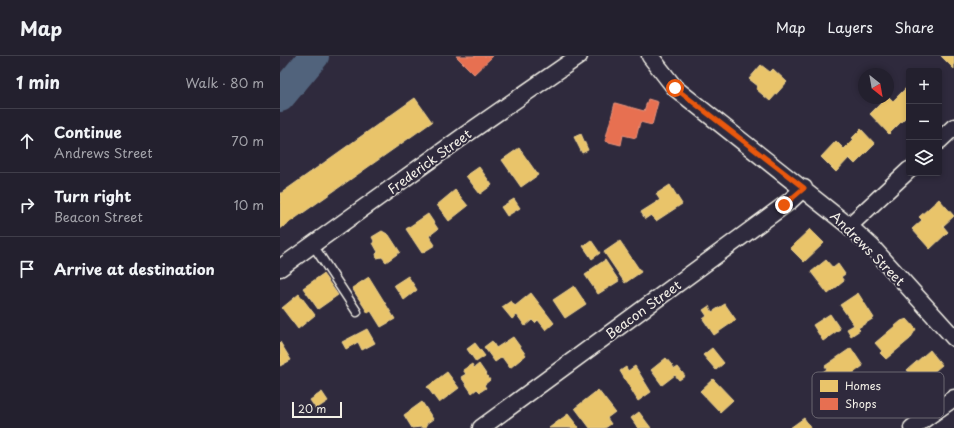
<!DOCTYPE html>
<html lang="en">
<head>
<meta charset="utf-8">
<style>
  body { margin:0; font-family:"Playpen Sans",sans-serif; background:#2b2836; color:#f1f3f6 }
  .controls { position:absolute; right:12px; top:12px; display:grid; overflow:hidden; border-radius:4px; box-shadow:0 2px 6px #0003 }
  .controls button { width:36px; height:36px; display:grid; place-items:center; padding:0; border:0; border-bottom:1px solid #403e4a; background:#23202e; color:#f1f3f6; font:20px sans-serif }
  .compass { position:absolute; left:578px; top:12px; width:36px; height:36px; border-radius:50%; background:#23202e; box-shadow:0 2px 6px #0003; rotate:149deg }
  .scale { position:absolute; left:12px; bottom:10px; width:50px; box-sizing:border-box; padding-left:4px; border:2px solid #f4f1e8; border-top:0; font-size:11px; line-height:14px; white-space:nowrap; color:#f4f1e8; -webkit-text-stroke:3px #2f2a3d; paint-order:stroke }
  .stop { position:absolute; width:12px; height:12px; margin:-9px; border:3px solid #ea580c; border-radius:50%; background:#fff }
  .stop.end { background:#ea580c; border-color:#fff; box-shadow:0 1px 4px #0008 }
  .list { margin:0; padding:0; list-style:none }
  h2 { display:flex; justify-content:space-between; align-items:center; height:52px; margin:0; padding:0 16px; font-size:17px }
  h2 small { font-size:13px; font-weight:400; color:#a3a3aa }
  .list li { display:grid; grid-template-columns:26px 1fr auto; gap:12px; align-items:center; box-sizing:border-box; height:64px; padding:0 16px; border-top:1px solid #403e4a }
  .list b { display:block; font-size:15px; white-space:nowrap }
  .list p { margin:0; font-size:13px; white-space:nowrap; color:#a3a3aa }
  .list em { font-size:13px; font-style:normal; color:#a3a3aa }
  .icon { flex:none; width:22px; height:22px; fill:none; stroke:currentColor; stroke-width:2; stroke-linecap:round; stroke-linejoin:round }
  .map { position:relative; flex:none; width:674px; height:372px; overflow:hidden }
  header { display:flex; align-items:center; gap:24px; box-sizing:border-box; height:56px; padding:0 20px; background:#23202e; border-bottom:1px solid #403e4a }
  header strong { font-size:19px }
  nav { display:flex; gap:22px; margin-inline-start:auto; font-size:14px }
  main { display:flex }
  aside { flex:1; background:#23202e }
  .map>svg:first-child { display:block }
</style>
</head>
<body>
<header>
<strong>Map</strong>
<nav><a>Map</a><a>Layers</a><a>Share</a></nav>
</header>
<main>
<aside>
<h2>1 min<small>Walk · 80 m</small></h2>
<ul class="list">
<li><svg class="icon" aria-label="ahead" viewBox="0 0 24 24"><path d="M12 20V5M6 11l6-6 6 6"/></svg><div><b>Continue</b><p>Andrews Street</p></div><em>70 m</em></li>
<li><svg class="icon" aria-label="right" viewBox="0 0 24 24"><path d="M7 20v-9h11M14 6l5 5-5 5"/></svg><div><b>Turn right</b><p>Beacon Street</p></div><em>10 m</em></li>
<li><svg class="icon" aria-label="arrive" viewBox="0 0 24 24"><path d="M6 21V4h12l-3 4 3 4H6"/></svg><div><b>Arrive at destination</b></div></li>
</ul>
</aside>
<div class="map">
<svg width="674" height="372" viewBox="0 0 674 372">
  <rect width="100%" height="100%" fill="#2f2a3d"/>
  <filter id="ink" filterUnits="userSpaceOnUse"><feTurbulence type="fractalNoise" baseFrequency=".025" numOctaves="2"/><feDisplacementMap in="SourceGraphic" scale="8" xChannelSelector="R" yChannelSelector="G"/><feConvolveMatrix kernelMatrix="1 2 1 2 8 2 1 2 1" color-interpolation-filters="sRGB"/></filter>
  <g filter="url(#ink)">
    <path fill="#e9c46a" stroke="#ecd290" d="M661,0H674V13Z
      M481,9L490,16L493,13L507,26L490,45L476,33L478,30L469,23Z
      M629,29V58L609,78L590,58L606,42H608V40L613,45Z
      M135,42L152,66L0,173V138Z
      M581,73L595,88L575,108L569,102L556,116L541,101L556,85L564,93L574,83L572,82Z
      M301,78L308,94L302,97L294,81Z
      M239,92L258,119L241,131L222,104Z
      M199,111L212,129L200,138L186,120Z
      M390,129L402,148L376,165L371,159L365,163L361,156L380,144L376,138Z
      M175,134L188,150L169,165L157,149Z
      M234,143L240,152L227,160L221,151Z
      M659,143L674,160L663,170L668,176L650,193L632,173L642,164L639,161Z
      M148,158L158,173L149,180L155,189L142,197L126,173Z
      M530,173L544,187L524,206L510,192Z
      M102,175L109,179L120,196L106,206L102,201L97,202L96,198L98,196L93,187L94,185L92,181Z
      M311,184L320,197L312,203L303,190Z
      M340,185L361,216L345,227L324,196Z
      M325,204L339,225L318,238L305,219L311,215L310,214Z
      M546,204L553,212L558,208L565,218L561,221L564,225L548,238L531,216Z
      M43,218L58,239L38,253L23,232Z
      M128,220L137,234L124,244L114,229Z
      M89,221L115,263L101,271L91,255L88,257L72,232Z
      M294,230L306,248L285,262L273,244Z
      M251,237L274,267L266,274L258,264L255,267L252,264L245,270L237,259L232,263L222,251L231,245L235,250Z
      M578,237L594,262L578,272L580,274L571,280L567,273L574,269L560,249Z
      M19,238L35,259L18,273L2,252Z
      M445,248L456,264L434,279L423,263L427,260L423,254L429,250L432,256Z
      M550,258L560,273L543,285L533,269Z
      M627,263L636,273L630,283L606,303L600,297L602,295L595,287L621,265Z
      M87,273L95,287L82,294L78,286L66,293L62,286Z
      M233,281L246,299L230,312L222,301L215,306L204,291L212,285L216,292Z
      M0,286L11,304L0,310Z
      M195,287L205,300L196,306L187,293Z
      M432,292L444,307L436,314L423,299Z
      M571,292L583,310L558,328L557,326L545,335L535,321L547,313L545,310Z
      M650,294L662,309L639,328L627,314Z
      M386,302L395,313L398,311L405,320L399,324L395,319L382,329L371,314Z
      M192,308L194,312L199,308L210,324L204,329L206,332L200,336L197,333L192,337L181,321L186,318L183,314Z
      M355,310L371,336L358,345L340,315L346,311L348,315Z
      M167,316L179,332L159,347L147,331Z
      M433,323L453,344L440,356L420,335Z
      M318,334L335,356L327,362L331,368L325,372H310L295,352Z
      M42,336L48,345L36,353L30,344Z
      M142,346L153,363L146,368L147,370L144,372L141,371L132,372L124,359Z
      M359,356L371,372H358L351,362Z
      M288,358L299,372H269Z
      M524,362L531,372H510Z"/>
    <path fill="#e76f51" stroke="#eb967e" d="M176,0H213L194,18Z
      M368,43L378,46L372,69L360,66L356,82L343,79L341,89L325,85L335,47L364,55Z"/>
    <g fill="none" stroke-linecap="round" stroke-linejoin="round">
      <path stroke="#51637c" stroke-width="30" d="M0,41L34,0"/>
      <defs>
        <path id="service" d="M33,189L77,256"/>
        <path id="minor" d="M370,0L395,32L569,170L593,192L674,282
          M659,85L674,71
          M569,170L629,114
          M0,212L185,79L299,0
          M201,372L510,145L524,132
          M632,372L674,342"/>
      </defs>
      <use href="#service" stroke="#f4f1e8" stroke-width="11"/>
      <use href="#minor" stroke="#f4f1e8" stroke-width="19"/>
      <use href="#service" stroke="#2f2a3d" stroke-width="8"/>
      <use href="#minor" stroke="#2f2a3d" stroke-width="16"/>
    </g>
  </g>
  <g fill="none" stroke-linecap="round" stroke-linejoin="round" filter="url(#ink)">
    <path stroke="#ea580c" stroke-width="5" d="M395,32L524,132L504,149"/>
  </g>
  <g text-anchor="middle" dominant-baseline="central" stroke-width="4" stroke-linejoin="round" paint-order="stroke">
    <g font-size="13" fill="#f4f1e8" stroke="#2f2a3d">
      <text transform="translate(149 105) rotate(-36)">Frederick Street</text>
      <text transform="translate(588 192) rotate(45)">Andrews Street</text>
      <text transform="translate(363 253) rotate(-36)">Beacon Street</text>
    </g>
  </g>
  <rect x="532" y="316" width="132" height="46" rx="6" fill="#2f2a3d" stroke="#6a6670" stroke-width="1"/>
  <rect x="540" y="324" width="18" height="12" fill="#e9c46a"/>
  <rect x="540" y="342" width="18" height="12" fill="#e76f51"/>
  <g font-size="11" fill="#f4f1e8">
    <text x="565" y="334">Homes</text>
    <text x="565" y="352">Shops</text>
  </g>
</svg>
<div class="controls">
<button>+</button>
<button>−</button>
<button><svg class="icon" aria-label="layers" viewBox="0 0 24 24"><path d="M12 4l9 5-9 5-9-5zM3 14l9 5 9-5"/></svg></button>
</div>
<svg class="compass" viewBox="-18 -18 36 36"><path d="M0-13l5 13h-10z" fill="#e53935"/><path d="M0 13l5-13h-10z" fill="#a3a3aa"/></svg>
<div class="scale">20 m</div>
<div class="stop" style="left:395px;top:32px"></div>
<div class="stop end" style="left:504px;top:149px"></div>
</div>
</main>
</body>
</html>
